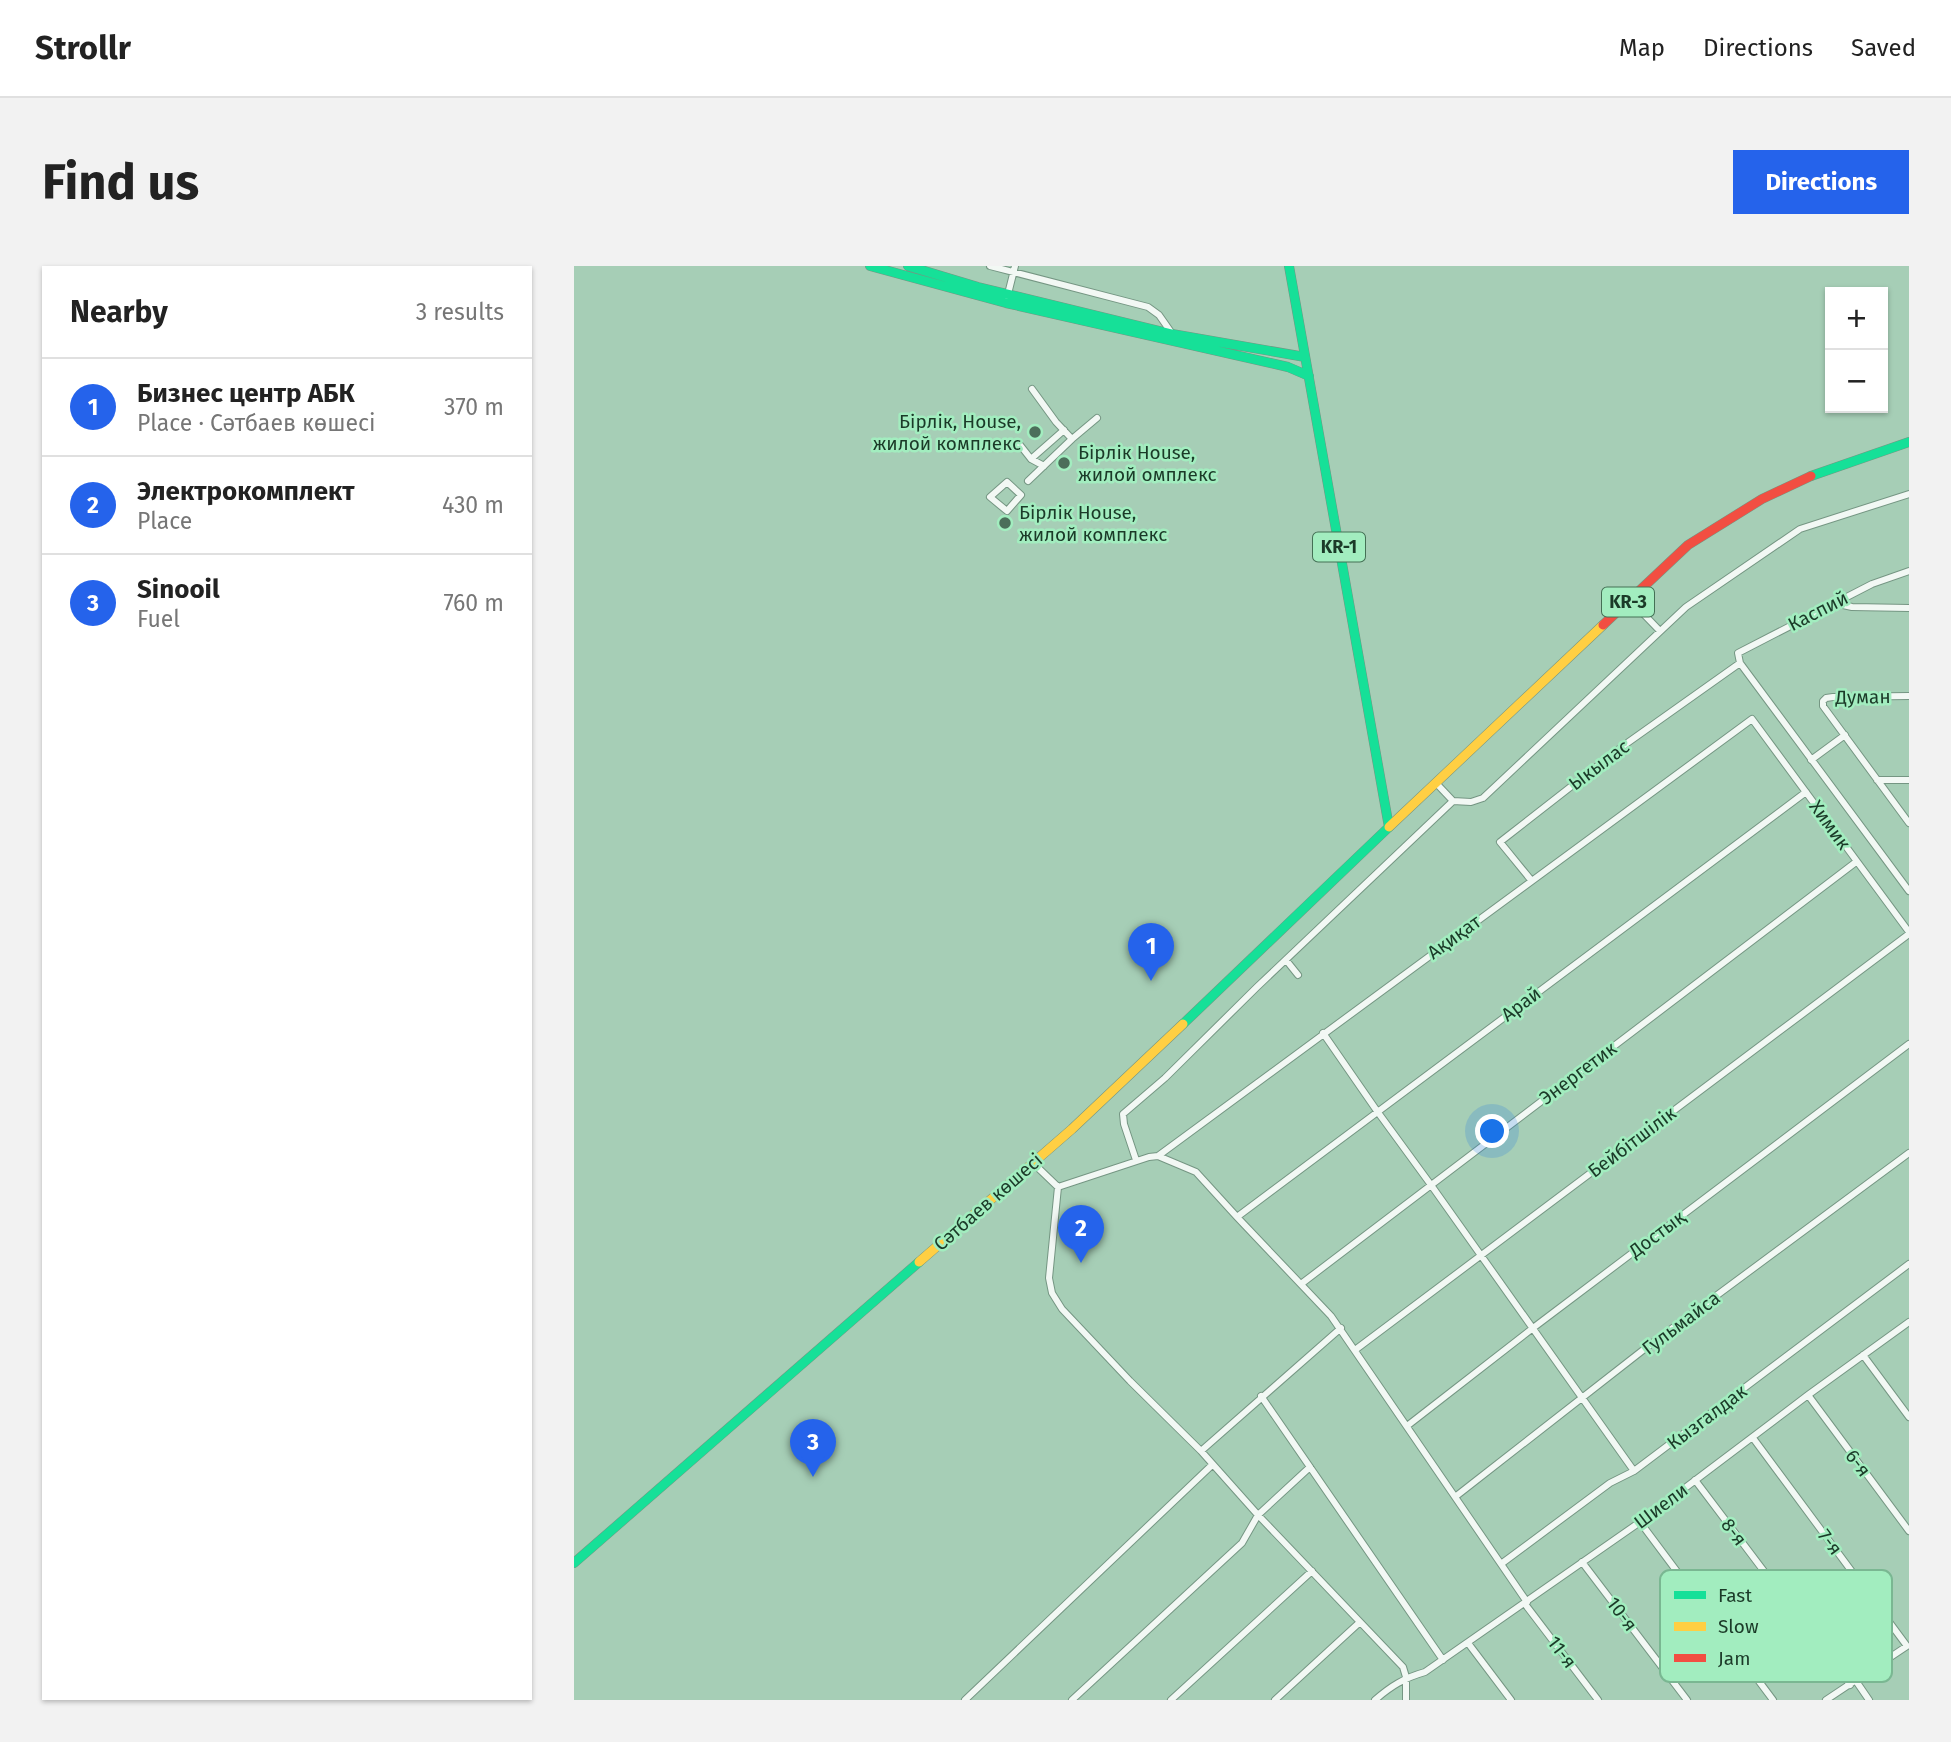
<!DOCTYPE html>
<html lang="en">
<head>
<meta charset="utf-8">
<style>
  body { margin:0; font-family:"Fira Sans",sans-serif; background:#f2f2f2; color:#222 }
  .controls { position:absolute; right:21px; top:21px; display:grid; overflow:hidden; border-radius:0px; box-shadow:0 2px 5px #0004 }
  .controls button { width:63px; height:63px; display:grid; place-items:center; padding:0; border:0; border-bottom:2px solid #e0e0e0; background:#fff; color:#222; font:35px sans-serif }
  .you { position:absolute; left:919px; top:866px; width:24px; height:24px; margin:-18px; border:5px solid #fff; border-radius:50%; background:#1a73e8; box-shadow:0 0 0 10px #1a73e833 }
  .badge { display:grid; place-items:center; width:46px; height:46px; border-radius:50%; background:#2563eb; color:#fff; font-size:23px; font-weight:700 }
  .pin { position:absolute; translate:-50% -58px; filter:drop-shadow(0 2px 4px #0008) }
  .pin::after { content:''; position:absolute; top:37px; width:24px; height:21px; background:inherit; clip-path:polygon(0 0,100% 0,50% 100%) }
  .list { margin:0; padding:0; list-style:none }
  h2 { display:flex; justify-content:space-between; align-items:center; height:91px; margin:0; padding:0 28px; font-size:30px }
  h2 small { font-size:23px; font-weight:400; color:#767676 }
  .list li { display:grid; grid-template-columns:46px 1fr auto; gap:21px; align-items:center; box-sizing:border-box; height:98px; padding:0 28px; border-top:2px solid #e0e0e0 }
  .list b { display:block; font-size:26px; white-space:nowrap }
  .list p { margin:0; font-size:23px; white-space:nowrap; color:#767676 }
  .list em { font-size:23px; font-style:normal; color:#767676 }
  .map { position:relative; flex:none; width:1335px; height:1434px; overflow:hidden; border-radius:0px }
  header { display:flex; align-items:center; gap:42px; box-sizing:border-box; height:98px; padding:0 35px; background:#fff; border-bottom:2px solid #e0e0e0 }
  header strong { font-size:33px }
  nav { display:flex; gap:38px; margin-inline-start:auto; font-size:24px }
  .intro { display:flex; align-items:center; justify-content:space-between; box-sizing:border-box; height:168px; padding:0 42px }
  h1 { margin:0; font-size:49px }
  .button { padding:18px 32px; border-radius:0px; background:#2563eb; color:#fff; font-size:24px; font-weight:700 }
  main { display:flex; gap:42px; padding:0 42px }
  aside { flex:1; background:#fff; border-radius:0px; box-shadow:0 2px 5px #0004 }
  .map>svg:first-child { display:block }
</style>
</head>
<body>
<header>
<strong>Strollr</strong>
<nav><a>Map</a><a>Directions</a><a>Saved</a></nav>
</header>
<div class="intro"><h1>Find us</h1><a class="button">Directions</a></div>
<main>
<aside>
<h2>Nearby<small>3 results</small></h2>
<ul class="list">
<li><span class="badge">1</span><div><b>Бизнес центр АБК</b><p>Place · Сәтбаев көшесі</p></div><em>370 m</em></li>
<li><span class="badge">2</span><div><b>Электрокомплект</b><p>Place</p></div><em>430 m</em></li>
<li><span class="badge">3</span><div><b>Sinooil</b><p>Fuel</p></div><em>760 m</em></li>
</ul>
</aside>
<div class="map">
<svg width="1335" height="1434" viewBox="0 0 1335 1434">
  <rect width="100%" height="100%" fill="#a6ceb6"/>
  <g fill="none" stroke-linecap="round" stroke-linejoin="round">
    <defs>
      <path id="street" d="M416,0L574,41L585,49L599,69
        M433,32L441,0
        M458,123L482,156L498,173L523,152
        M446,179L457,193L470,200
        M457,193L490,164
        M454,215L498,173
        M433,216L447,229L433,245L416,231Z
        M1335,305L1298,318L1164,387L1166,397L1335,625
        M1056,334L1086,365
        M1260,337L1278,341L1335,342
        M1335,430L1259,431L1252,432L1249,435V440L1335,557
        M1237,494L1271,469
        M1303,514H1335
        M862,517L879,535L897,536L909,532L1112,341L1226,263L1335,228
        M957,614L926,576L1049,480L1166,397
        M712,694L724,709
        M749,767L803,845L857,919L1060,1205
        M584,890L1178,453L1335,666
        M562,894L550,858L549,848L591,812L683,721L879,535
        M459,897L484,921
        M484,921L575,891L584,890L622,906L663,951L757,1050L953,1336
        M484,921L475,1012L478,1027L488,1043L556,1115L627,1185L684,1249L829,1401L832,1411V1434
        M663,951L1232,526
        M727,1018L1282,596
        M781,1084L1335,668
        M1289,1089L1335,1151
        M1234,1129L1335,1265
        M687,1130L869,1394
        M833,1160L959,1062L1335,778
        M1179,1172L1333,1380
        M627,1185L767,1062
        M1121,1214L1276,1419
        M881,1231L1073,1081L1335,887
        M1066,1256L1199,1434
        M1008,1296L1113,1434
        M927,1298L1036,1217L1060,1205L1335,998
        M951,1338L1024,1434
        M894,1377L937,1434
        M1282,1415L1295,1434
        M391,1434L638,1199
        M498,1434L668,1277L684,1249L736,1201
        M597,1434L738,1305
        M701,1434L786,1356
        M801,1434C817,1420 830,1412 851,1406L1066,1256L1234,1129L1335,1056
        M1252,1434L1333,1380"/>
      <path id="fast" d="M296,0L432,37L714,101L735,110
        M334,0L404,21L598,68L731,91
        M715,0L815,561
        M1237,210L1335,176
        M609,758L815,561
        M0,1297L345,996"/>
      <path id="slow" d="M815,561L1029,359
        M345,996L498,863L609,758"/>
      <path id="jam" d="M1029,359L1114,279L1188,233L1237,210"/>
    </defs>
    <use href="#street" stroke="#759683" stroke-width="8"/>
    <use href="#fast" stroke="#759683" stroke-width="10"/>
    <use href="#slow" stroke="#759683" stroke-width="10"/>
    <use href="#jam" stroke="#759683" stroke-width="10"/>
    <use href="#street" stroke="#f2f8f4" stroke-width="6"/>
    <use href="#fast" stroke="#16e098" stroke-width="9"/>
    <use href="#slow" stroke="#ffcf43" stroke-width="9"/>
    <use href="#jam" stroke="#f24e42" stroke-width="9"/>
  </g>
  <g fill="#4c6e5a" stroke="#a2edbf" stroke-width="2.5">
    <circle cx="461" cy="166" r="7"/>
    <circle cx="490" cy="197" r="7"/>
    <circle cx="431" cy="257" r="7"/>
  </g>
  <g text-anchor="middle" dominant-baseline="central" stroke-width="5" stroke-linejoin="round" paint-order="stroke">
    <g fill="#a2edbf" stroke="#447055" stroke-width="2">
      <rect x="739" y="266.5" width="52" height="29" rx="5"/>
      <rect x="1028" y="321.5" width="52" height="29" rx="5"/>
    </g>
    <g font-size="18" font-weight="bold" fill="#1b3a28">
      <text x="765" y="281">KR-1</text>
      <text x="1054" y="336">KR-3</text>
    </g>
    <g font-size="19" fill="#1b3a28" stroke="#a2edbf" text-anchor="start">
      <text x="447" y="155" text-anchor="end">Бірлік, House,<tspan x="447" dy="22">жилой комплекс</tspan></text>
      <text x="504" y="186">Бірлік House,<tspan x="504" dy="22">жилой омплекс</tspan></text>
      <text x="445" y="246">Бірлік House,<tspan x="445" dy="22">жилой комплекс</tspan></text>
    </g>
    <g font-size="19" fill="#1b3a28" stroke="#a2edbf">
      <text transform="translate(1244 345) rotate(-27)">Каспий</text>
      <text transform="translate(1289 431) rotate(-1)">Думан</text>
      <text transform="translate(1025 499) rotate(-37)">Ыкылас</text>
      <text transform="translate(1256 559) rotate(54)">Химик</text>
      <text transform="translate(880 671) rotate(-36)">Ақиқат</text>
      <text transform="translate(947 738) rotate(-37)">Арай</text>
      <text transform="translate(1004 807) rotate(-37)">Энергетик</text>
      <text transform="translate(1058 876) rotate(-37)">Бейбітшілік</text>
      <text transform="translate(414 936) rotate(-41)">Сәтбаев көшесі</text>
      <text transform="translate(1083 968) rotate(-37)">Достық</text>
      <text transform="translate(1107 1057) rotate(-37)">Гульмайса</text>
      <text transform="translate(1133 1151) rotate(-37)">Кызгалдак</text>
      <text transform="translate(1284 1197) rotate(53)">6-я</text>
      <text transform="translate(1087 1240) rotate(-37)">Шиели</text>
      <text transform="translate(1160 1266) rotate(53)">8-я</text>
      <text transform="translate(1256 1276) rotate(53)">7-я</text>
      <text transform="translate(1048 1348) rotate(53)">10-я</text>
      <text transform="translate(988 1386) rotate(53)">11-я</text>
    </g>
  </g>
  <rect x="1086" y="1304" width="232" height="112" rx="10" fill="#a2edbf" stroke="#7ab792" stroke-width="2"/>
  <rect x="1100" y="1325" width="32" height="8" fill="#16e098"/>
  <rect x="1100" y="1356" width="32" height="9" fill="#ffcf43"/>
  <rect x="1100" y="1388" width="32" height="8" fill="#f24e42"/>
  <g font-size="19" fill="#1b3a28">
    <text x="1144" y="1336">Fast</text>
    <text x="1144" y="1367">Slow</text>
    <text x="1144" y="1399">Jam</text>
  </g>
</svg>
<div class="controls">
<button>+</button>
<button>−</button>
</div>
<div class="you"></div>
<div class="pin badge" style="left:577px;top:715px">1</div>
<div class="pin badge" style="left:507px;top:997px">2</div>
<div class="pin badge" style="left:239px;top:1211px">3</div>
</div>
</main>
</body>
</html>
